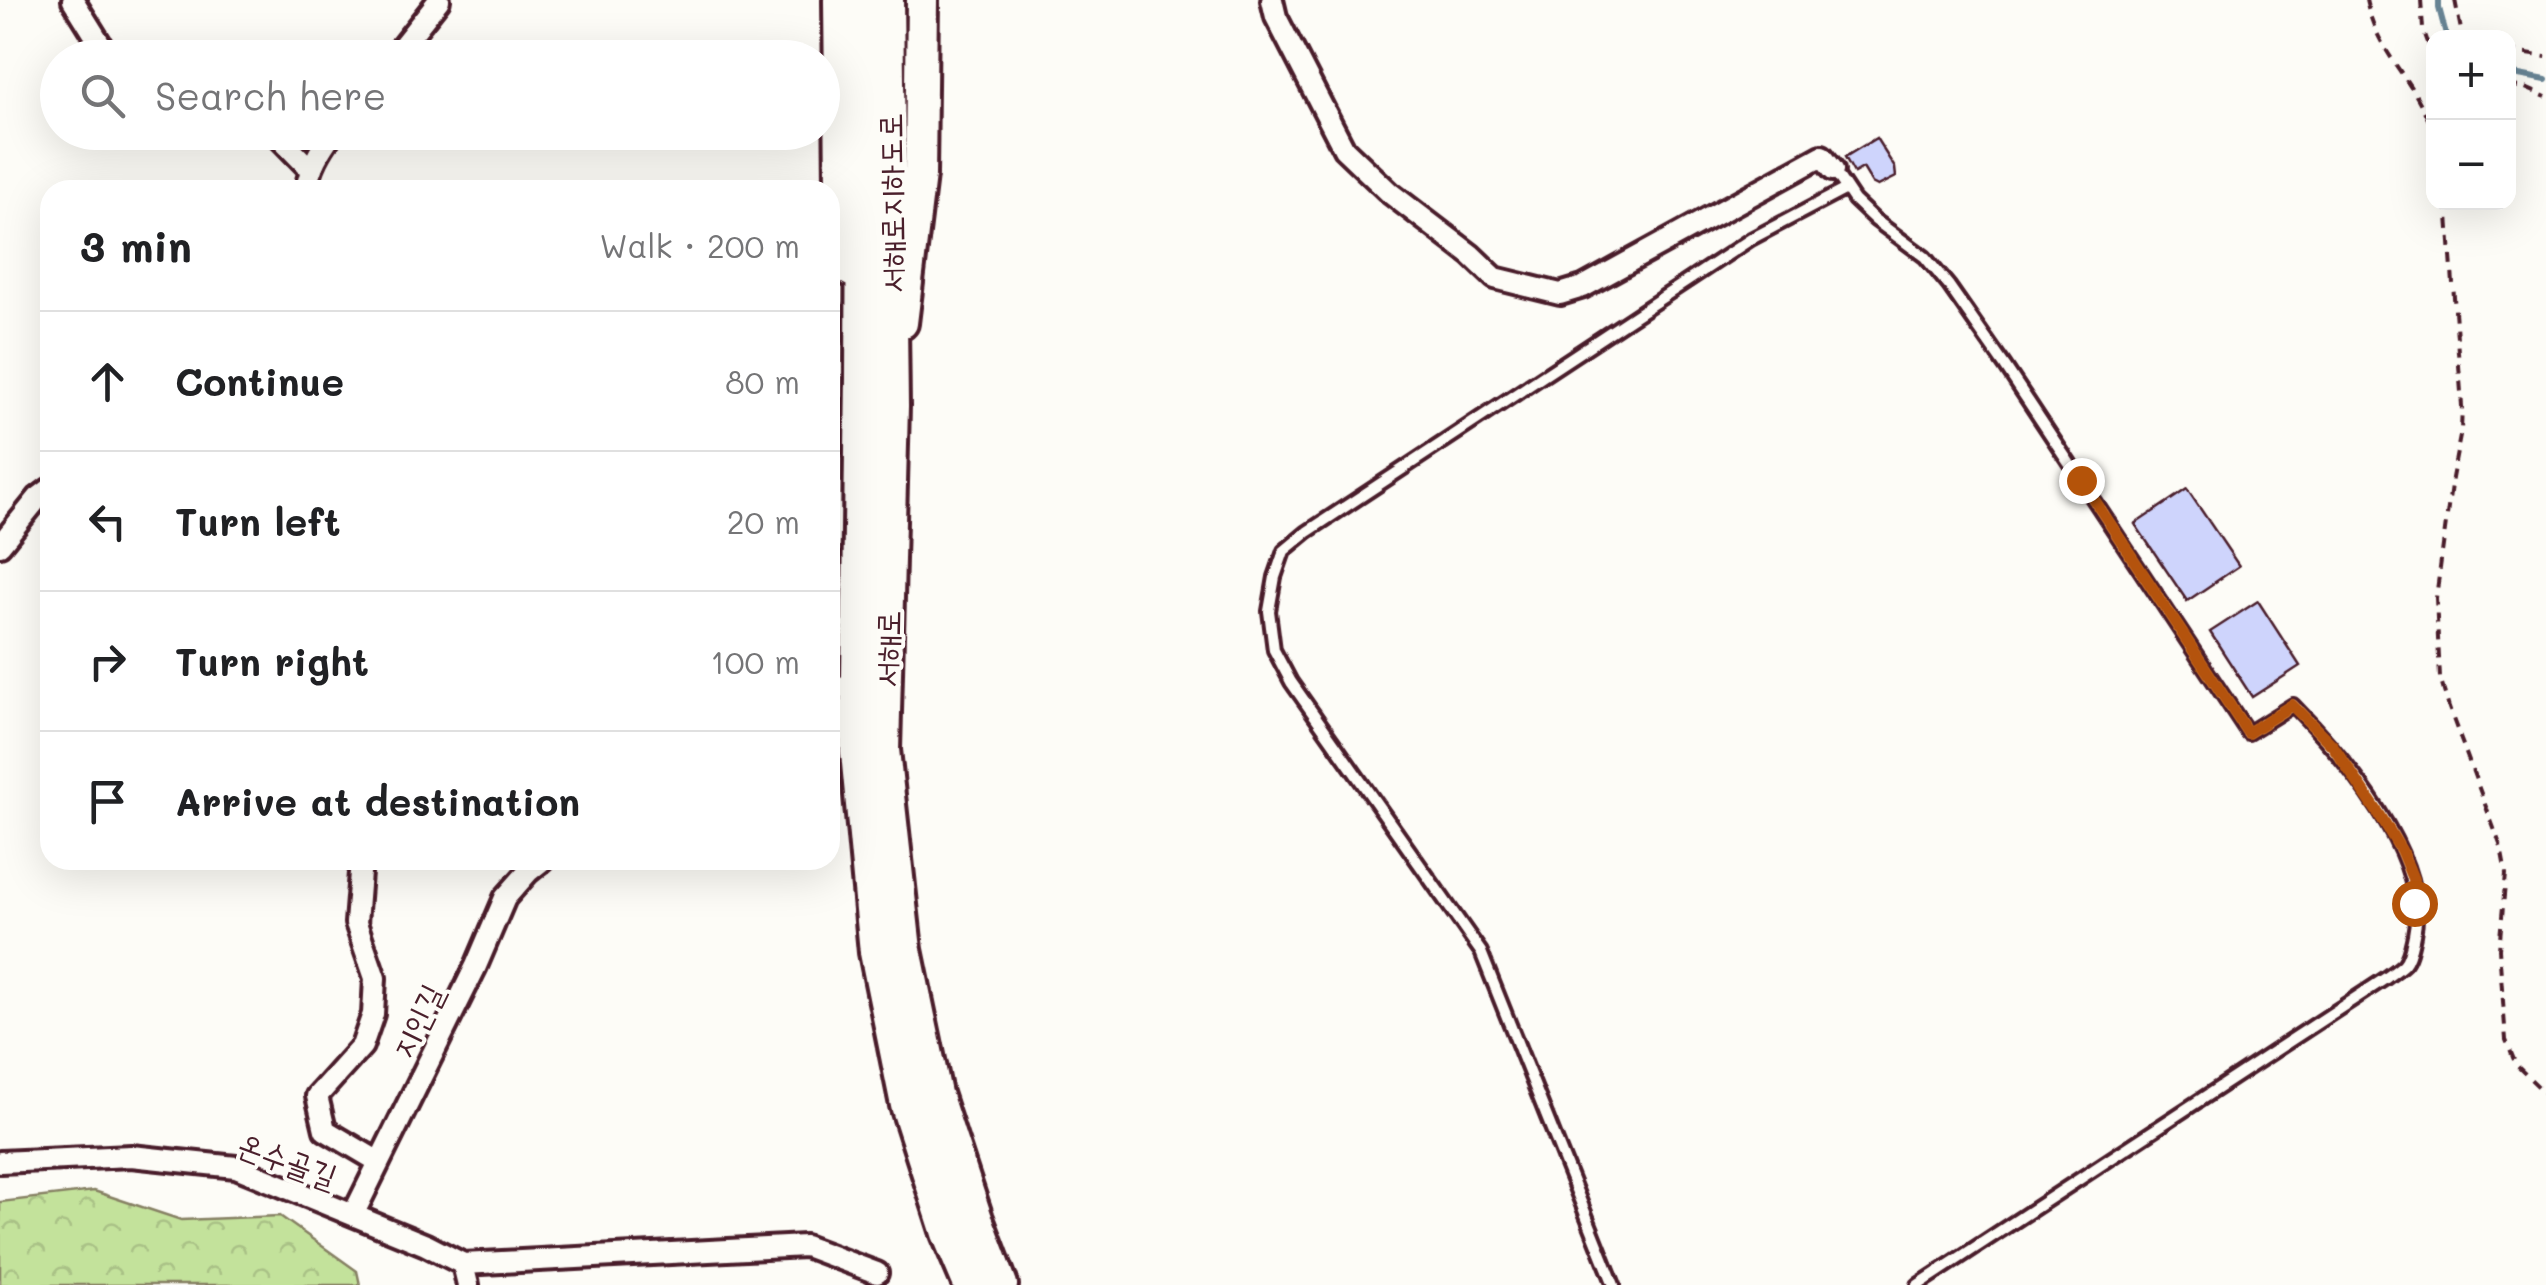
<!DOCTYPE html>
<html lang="en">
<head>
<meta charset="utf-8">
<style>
  body { margin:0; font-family:Mali,"Poor Story",sans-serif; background:#f6f6f6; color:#202124 }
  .controls { position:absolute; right:30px; top:30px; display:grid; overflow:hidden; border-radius:20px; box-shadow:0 10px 40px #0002 }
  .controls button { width:90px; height:90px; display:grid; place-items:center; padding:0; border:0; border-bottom:2px solid #e0e0e0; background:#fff; color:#202124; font:50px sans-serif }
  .stop { position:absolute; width:30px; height:30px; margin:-22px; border:8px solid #b45309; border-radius:50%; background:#fff }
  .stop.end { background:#b45309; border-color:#fff; box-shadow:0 2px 10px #0008 }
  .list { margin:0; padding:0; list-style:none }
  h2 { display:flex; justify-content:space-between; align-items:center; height:130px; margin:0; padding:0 40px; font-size:42px }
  h2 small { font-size:32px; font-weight:400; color:#757577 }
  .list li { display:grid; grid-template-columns:65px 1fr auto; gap:30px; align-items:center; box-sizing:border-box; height:140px; padding:0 40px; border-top:2px solid #e0e0e0 }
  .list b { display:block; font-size:38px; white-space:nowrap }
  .list em { font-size:32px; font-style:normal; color:#757577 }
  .icon { flex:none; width:55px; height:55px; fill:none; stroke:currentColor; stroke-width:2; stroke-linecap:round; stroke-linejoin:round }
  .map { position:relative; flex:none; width:2546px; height:1285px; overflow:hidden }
  .search { position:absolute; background:#fff; box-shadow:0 10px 40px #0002; left:40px; top:40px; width:800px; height:110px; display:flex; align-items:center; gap:25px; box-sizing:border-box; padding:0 35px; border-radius:55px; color:#757577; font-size:38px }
  .panel { position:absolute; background:#fff; box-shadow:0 10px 40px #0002; left:40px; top:180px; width:800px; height:690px; border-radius:30px }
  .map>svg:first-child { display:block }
</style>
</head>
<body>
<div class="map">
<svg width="2546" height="1285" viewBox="0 0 2546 1285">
  <defs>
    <pattern id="forest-crowns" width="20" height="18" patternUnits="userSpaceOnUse" patternTransform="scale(2.5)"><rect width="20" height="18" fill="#c3e29b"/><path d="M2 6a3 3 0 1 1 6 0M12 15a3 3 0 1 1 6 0" fill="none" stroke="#a9c186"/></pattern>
  </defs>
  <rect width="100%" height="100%" fill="#fdfcf7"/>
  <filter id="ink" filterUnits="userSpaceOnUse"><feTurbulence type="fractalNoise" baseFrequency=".01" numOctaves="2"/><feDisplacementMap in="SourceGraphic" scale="20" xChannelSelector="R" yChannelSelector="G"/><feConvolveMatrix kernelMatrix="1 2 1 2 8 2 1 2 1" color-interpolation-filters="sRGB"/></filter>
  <g filter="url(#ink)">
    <path fill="url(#forest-crowns)" stroke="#868063" stroke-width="2.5" d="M94,1191L181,1220L280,1216L357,1271L360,1285H0V1202Z"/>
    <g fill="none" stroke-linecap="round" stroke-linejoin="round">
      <path stroke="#678494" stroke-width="6" d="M2439,0V8L2447,38
        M2508,73L2546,80"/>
    </g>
    <path fill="#ced4fc" stroke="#4a1f2b" stroke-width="2.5" d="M1876,138L1895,168L1896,177L1878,186L1872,183L1863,168L1854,173L1845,157Z
      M2187,489L2239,566L2187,601L2135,524Z
      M2258,601L2300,666L2252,697L2210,632Z"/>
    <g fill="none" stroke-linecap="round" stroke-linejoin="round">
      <defs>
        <path id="service" d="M1834,170L1854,200L1875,220L1925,257L1949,286L2005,366L2248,733L2293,705C2343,756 2431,858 2414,935C2412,944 2410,957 2404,964C2399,969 2391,974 2386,978L1918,1285
          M1614,1285L1481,952L1291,682L1274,650L1269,611L1275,577L1284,551L1307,532L1751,239L1846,189"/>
        <path id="minor" d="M73,0L109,58
          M1272,0L1276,17L1344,149L1390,193L1471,255L1495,278L1560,294L1583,287L1822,156L1833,170
          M393,58L439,0
          M274,132L310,169
          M306,190C310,167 319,151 333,132
          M0,545L38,498L50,489
          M830,688L857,685
          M361,860L356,923L375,978L373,1014L362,1046L317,1096L325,1130L379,1162
          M0,1162L131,1156L236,1167L426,1245L463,1264L468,1285
          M353,1215L476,966L505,898L528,872L543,860
          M463,1264L805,1246L877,1273"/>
        <path id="primary" d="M839,0L841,183L851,271
          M902,323L920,175L922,0"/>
        <path id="trunk" d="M864,0L862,378L857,752L876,952L907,1105L948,1233L970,1285
          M887,0L892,406L883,750L905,950L935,1094L976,1219L1001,1285"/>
      </defs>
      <use href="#service" stroke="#4a1f2b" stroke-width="18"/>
      <use href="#minor" stroke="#4a1f2b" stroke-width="28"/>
      <use href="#primary" stroke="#4a1f2b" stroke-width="38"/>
      <use href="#trunk" stroke="#4a1f2b" stroke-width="40"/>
      <path stroke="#4a1f2b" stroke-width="4" stroke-dasharray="10 8" stroke-linecap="butt" d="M2366,0C2375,41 2394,60 2415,94C2422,105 2427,118 2434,130
        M2421,0L2423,29L2434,59
        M2455,0L2461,30L2465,38
        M2508,51L2546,57
        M2508,86L2523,87L2546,97
        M2447,202L2462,406L2461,431L2452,478L2436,598L2440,678L2449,708L2501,847L2506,874L2499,949L2506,1040L2516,1065L2546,1094"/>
      <use href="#service" stroke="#fdfcf7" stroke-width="10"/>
      <use href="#minor" stroke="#fdfcf7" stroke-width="20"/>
      <use href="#primary" stroke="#fdfcf7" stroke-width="30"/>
      <use href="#trunk" stroke="#fdfcf7" stroke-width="32"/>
    </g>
  </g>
  <g fill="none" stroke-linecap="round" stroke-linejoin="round" filter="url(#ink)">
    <path stroke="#b45309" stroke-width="12" d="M2081,480L2248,733L2292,705L2333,746L2381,817L2401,850L2413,879L2414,903"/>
  </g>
  <g text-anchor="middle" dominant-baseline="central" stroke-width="8" stroke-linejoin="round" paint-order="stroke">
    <g font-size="32" fill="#4a1f2b" stroke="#fdfcf7">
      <text transform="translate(890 203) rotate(-91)">서해로지하도로</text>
      <text transform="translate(886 649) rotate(-89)">서해로</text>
      <text transform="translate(416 1020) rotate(-64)">지인길</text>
      <text transform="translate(288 1159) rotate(20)">온수골길</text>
    </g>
  </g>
</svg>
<div class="controls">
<button>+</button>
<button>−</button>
</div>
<div class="stop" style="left:2414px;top:903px"></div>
<div class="stop end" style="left:2081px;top:480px"></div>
<div class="search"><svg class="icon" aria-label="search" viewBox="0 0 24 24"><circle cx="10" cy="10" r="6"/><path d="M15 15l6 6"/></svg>Search here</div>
<section class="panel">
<h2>3 min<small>Walk · 200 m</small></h2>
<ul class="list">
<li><svg class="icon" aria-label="ahead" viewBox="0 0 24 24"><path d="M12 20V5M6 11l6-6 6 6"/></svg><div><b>Continue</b></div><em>80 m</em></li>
<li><svg class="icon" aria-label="left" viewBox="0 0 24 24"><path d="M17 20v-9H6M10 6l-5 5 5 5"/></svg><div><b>Turn left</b></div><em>20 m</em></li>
<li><svg class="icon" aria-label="right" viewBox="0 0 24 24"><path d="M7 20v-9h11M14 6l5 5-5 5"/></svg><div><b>Turn right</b></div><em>100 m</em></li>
<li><svg class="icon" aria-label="arrive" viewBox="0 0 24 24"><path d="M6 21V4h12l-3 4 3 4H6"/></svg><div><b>Arrive at destination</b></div></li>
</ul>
</section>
</div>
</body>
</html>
